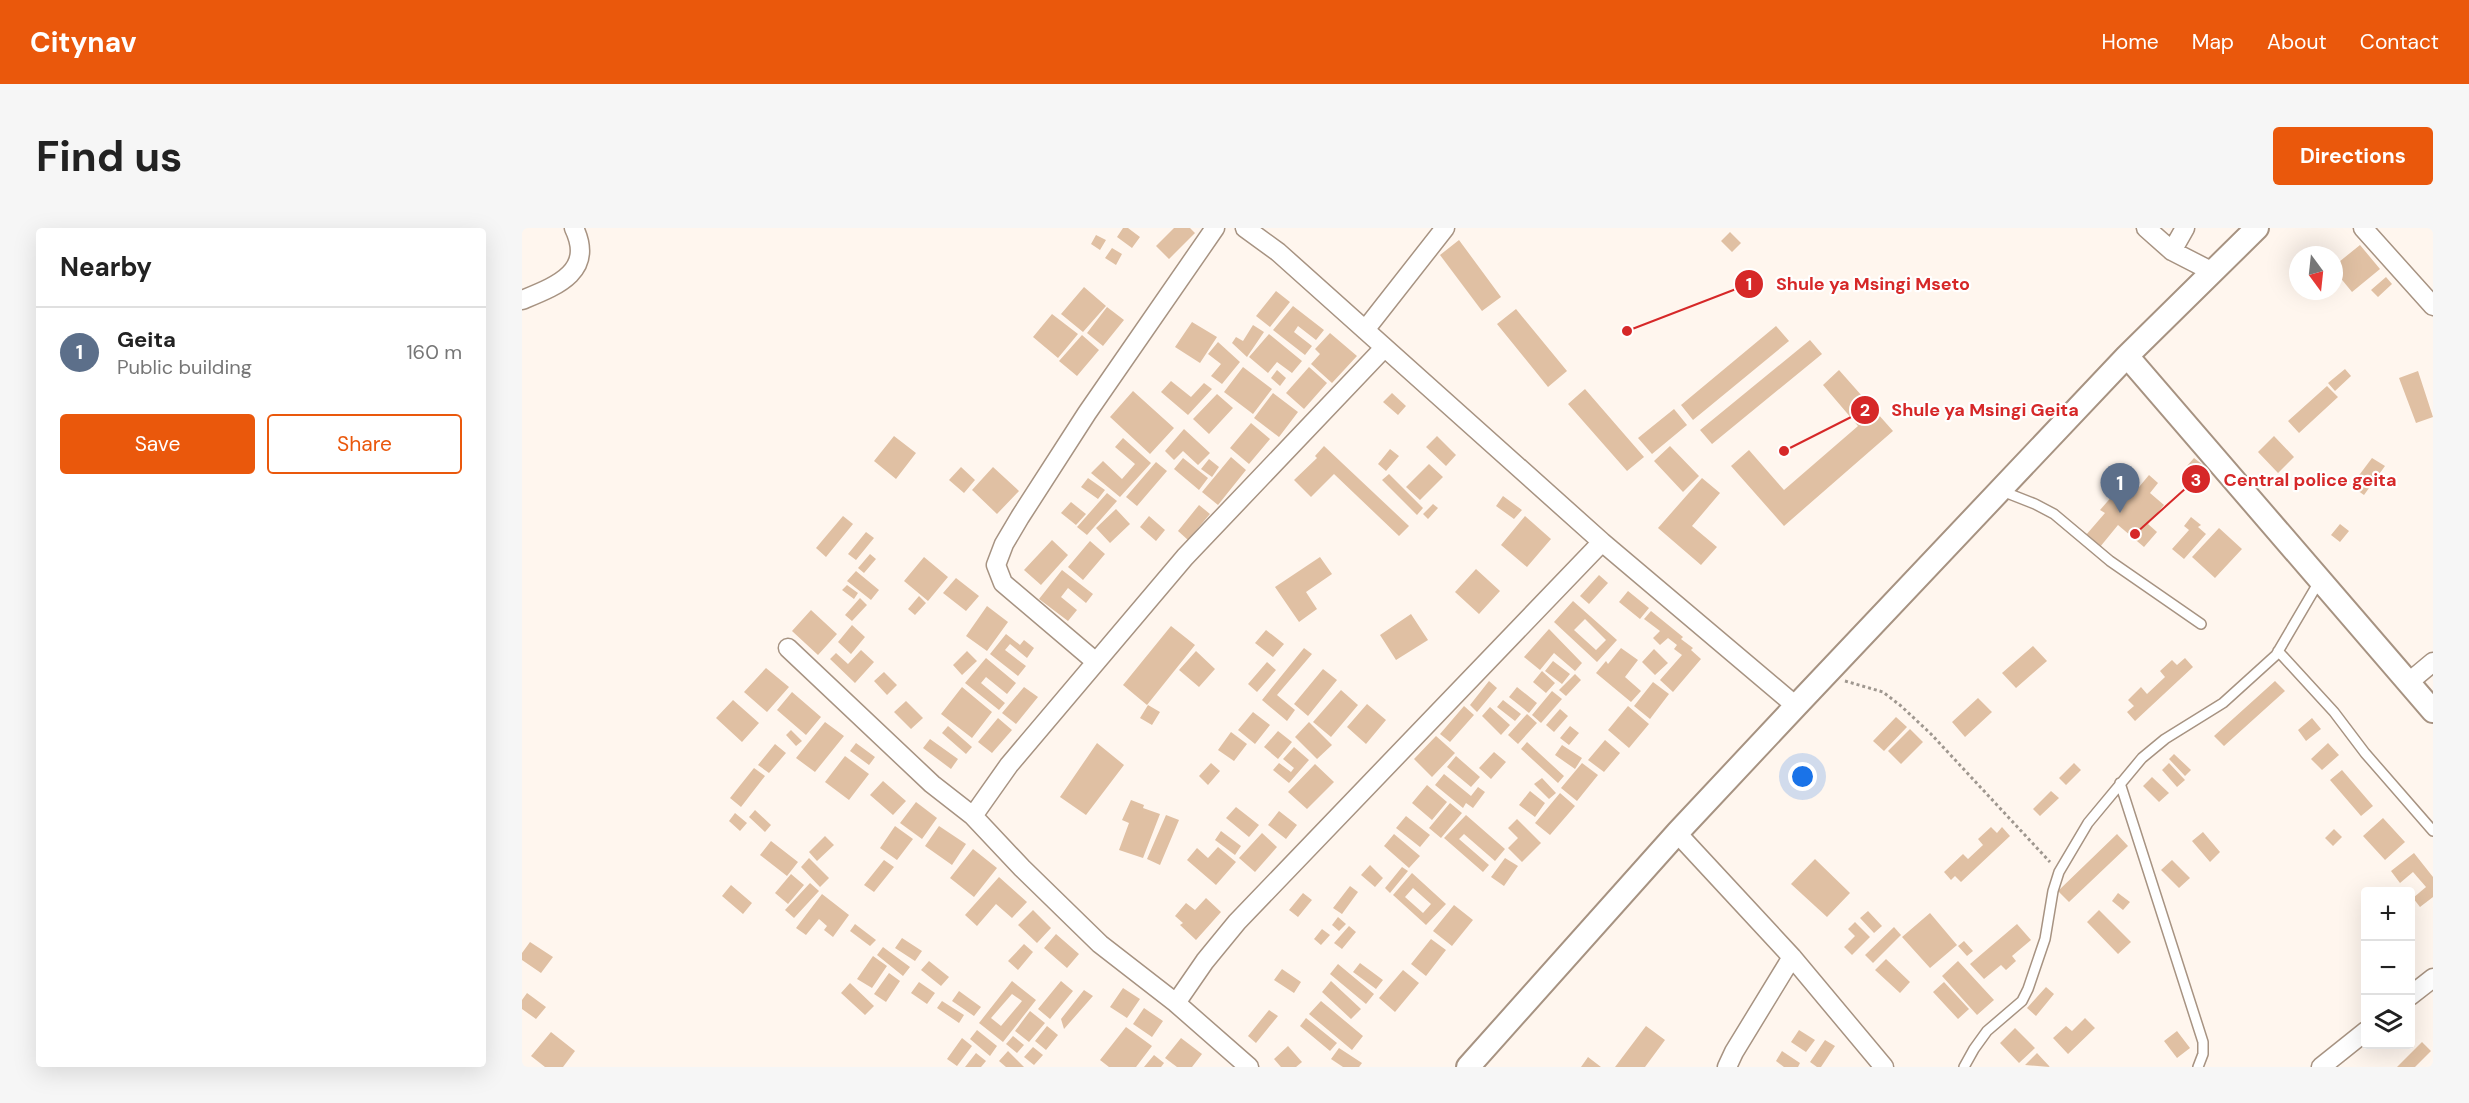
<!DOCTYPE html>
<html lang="en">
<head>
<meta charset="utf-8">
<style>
  body { margin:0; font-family:"DM Sans",sans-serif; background:#f6f6f6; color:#222 }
  .controls { position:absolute; right:18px; bottom:18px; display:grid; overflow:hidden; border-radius:6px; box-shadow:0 6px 24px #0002 }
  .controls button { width:54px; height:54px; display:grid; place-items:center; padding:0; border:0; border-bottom:2px solid #e0e0e0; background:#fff; color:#222; font:30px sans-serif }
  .compass { position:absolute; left:1767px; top:18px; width:54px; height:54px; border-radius:50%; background:#fff; box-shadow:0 6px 24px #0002; rotate:165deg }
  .you { position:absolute; left:1281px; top:549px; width:21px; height:21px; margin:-15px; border:4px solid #fff; border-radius:50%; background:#1a73e8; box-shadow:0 0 0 9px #1a73e833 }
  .badge { display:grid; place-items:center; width:39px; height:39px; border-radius:50%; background:#ea580c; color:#fff; font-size:20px; font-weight:700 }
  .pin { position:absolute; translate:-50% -50px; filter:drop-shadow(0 2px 3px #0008) }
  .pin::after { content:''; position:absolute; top:32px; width:21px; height:18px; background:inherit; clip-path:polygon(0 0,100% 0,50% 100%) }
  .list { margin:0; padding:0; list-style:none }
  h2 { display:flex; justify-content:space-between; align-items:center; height:78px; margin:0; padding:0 24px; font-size:26px }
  h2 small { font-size:20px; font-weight:400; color:#767676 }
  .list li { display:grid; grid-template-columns:39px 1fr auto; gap:18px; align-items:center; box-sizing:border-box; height:90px; padding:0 24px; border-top:2px solid #e0e0e0 }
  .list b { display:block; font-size:22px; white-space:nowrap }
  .list p { margin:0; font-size:20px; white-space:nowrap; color:#767676 }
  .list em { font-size:20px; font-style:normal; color:#767676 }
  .actions { display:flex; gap:12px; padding:18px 24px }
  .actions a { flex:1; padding:14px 0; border:2px solid #ea580c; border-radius:6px; text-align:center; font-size:21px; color:#ea580c }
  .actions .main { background:#ea580c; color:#fff }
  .icon { flex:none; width:33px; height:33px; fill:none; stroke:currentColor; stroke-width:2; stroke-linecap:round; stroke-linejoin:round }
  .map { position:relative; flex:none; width:1911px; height:839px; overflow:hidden; border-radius:6px }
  header { display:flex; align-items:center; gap:36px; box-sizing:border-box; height:84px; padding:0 30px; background:#ea580c; color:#fff }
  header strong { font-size:28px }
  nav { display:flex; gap:33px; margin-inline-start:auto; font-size:21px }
  .intro { display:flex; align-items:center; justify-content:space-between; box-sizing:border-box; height:144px; padding:0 36px }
  h1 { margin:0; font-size:42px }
  .button { padding:15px 27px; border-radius:6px; background:#ea580c; color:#fff; font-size:21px; font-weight:700 }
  main { display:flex; gap:36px; padding:0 36px }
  aside { flex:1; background:#fff; border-radius:6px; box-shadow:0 6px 24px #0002 }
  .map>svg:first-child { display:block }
</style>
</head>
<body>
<header>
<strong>Citynav</strong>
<nav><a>Home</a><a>Map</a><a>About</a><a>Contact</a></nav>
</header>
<div class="intro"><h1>Find us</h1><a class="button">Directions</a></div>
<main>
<aside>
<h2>Nearby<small></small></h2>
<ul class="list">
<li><span class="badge" style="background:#5c6f8a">1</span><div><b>Geita</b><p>Public building</p></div><em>160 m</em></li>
</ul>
<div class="actions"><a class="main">Save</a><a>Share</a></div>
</aside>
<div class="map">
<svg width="1911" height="839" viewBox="0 0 1911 839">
  <rect width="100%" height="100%" fill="#fff6ee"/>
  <path fill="#e0c0a3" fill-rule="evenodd" d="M601,0H606L618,9L610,20L595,9Z
    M652,0H668L673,5L647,31L634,18Z
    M1208,4L1219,15L1210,24L1199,13Z
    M574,7L584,12L578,22L569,16Z
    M937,12L979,69L960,83L918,27Z
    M1838,17L1858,41L1830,64L1812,42V38Z
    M590,20L600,26L594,37L583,30Z
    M1864,49L1870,56L1856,69L1849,62Z
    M562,59L584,78L561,104L539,86Z
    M754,63L768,74L748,99L734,88Z
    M771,78L802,102L794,112L776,98L772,104L790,118L783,127L751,102Z
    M585,79L602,92L581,118L565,105Z
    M994,81L1045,143L1026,159L975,96Z
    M530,86L556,106L536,130L511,109Z
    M670,94L695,109L678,135L653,119Z
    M731,97L742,104L725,129L710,115L714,109L721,113Z
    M1254,98L1267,113L1171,192L1159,177Z
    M808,105L835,128L810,155L789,136L798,126L793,121Z
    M747,106L780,133L770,145L755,134L746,145L727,129Z
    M560,107L577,122L555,148L537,133Z
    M1288,112L1300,126L1190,216L1178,202Z
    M696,114L718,134L700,156L689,148L699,136L686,126Z
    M721,139L750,161L731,186L702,164Z
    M787,139L805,155L782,181L764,165Z
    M1823,141L1829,148L1813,163L1806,155Z
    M755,142L764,150L758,158L749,150Z
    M1317,142L1371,203L1262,298L1209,238L1227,222L1262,262L1336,198L1301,157Z
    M1896,143L1911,189L1894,195L1877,150Z
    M649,153L669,169L682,155L690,161L666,187L639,164Z
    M1805,158L1816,169L1777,205L1766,193Z
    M1063,161L1122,229L1105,243L1046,176Z
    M611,163L652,200L628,226L588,189Z
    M751,165L776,184L757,209L732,190Z
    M870,165L884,178L876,187L861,174Z
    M695,166L711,180L687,206L671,191Z
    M1152,181L1165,197L1130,226L1116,210Z
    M729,195L748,211L727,236L708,220Z
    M662,201L688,225L676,237L661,223L652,232L643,223Z
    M372,208L394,225L374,251L352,233Z
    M915,208L934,227L924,238L904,219Z
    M1752,208L1772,229L1756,245L1736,224Z
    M601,210L629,235L598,269L569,245L581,233L600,251L613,236L593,219Z
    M802,218L887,298L877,308L812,246L789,269L772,252L795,230L793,228Z
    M1148,218L1177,248L1161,264L1132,233Z
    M868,221L877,228L864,243L856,236Z
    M709,229L724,242L696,277L680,264Z
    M661,230L686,250L677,262L652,241Z
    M1672,230L1685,240L1679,248L1665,238Z
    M1850,230L1863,238L1842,267L1829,258Z
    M687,231L697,239L690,249L679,241Z
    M634,234L645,243L615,278L604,269Z
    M907,236L921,249L898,272L884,259Z
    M439,239L453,252L442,265L427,252Z
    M471,239L497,263L475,286L450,262Z
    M867,246L901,280L895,287L860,252Z
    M1627,247L1636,255L1628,265L1642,277L1626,296L1635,304L1622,319L1596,297L1578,319L1564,307L1583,285L1578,282L1606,250L1617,259Z
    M566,250L583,262L576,271L559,259Z
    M1180,250L1198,265L1170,298L1195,319L1179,337L1136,300Z
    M585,265L595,273L565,307L555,299Z
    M981,268L1000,282L992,291L974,278Z
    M549,274L564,286L554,297L539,285Z
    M911,276L916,280L906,291L901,286Z
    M677,277L688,286L666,312L656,303Z
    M594,281L608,296L588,315L574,300Z
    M321,288L331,296L304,329L294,320Z
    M627,288L643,302L634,313L618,299Z
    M1003,288L1029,311L1005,339L979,317Z
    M1669,289L1679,297L1676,299L1684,306L1662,331L1650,321L1667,302L1662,298Z
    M1818,296L1827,303L1818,314L1809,307Z
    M1697,300L1720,321L1693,350L1670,329Z
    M344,304L352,310L334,332L326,326Z
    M530,312L546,327L519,357L502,342Z
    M568,313L583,326L561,352L546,339Z
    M348,326L354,331L342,345L336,340Z
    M402,329L426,349L406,373L382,353Z
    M798,329L810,346L784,364L795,381L777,394L753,359Z
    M954,341L978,363L957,386L933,364Z
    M540,342L571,366L564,375L546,360L539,369L555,382L546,393L517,371Z
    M334,343L357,362L349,372L325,353Z
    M1077,347L1086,355L1067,376L1058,368Z
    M434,350L457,368L444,383L421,365Z
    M325,357L336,365L332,371L320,362Z
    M1106,363L1127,380L1118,391L1097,374Z
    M397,368L404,375L393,387L386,381Z
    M338,370L345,377L330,393L323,387Z
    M1051,373L1095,412L1075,434L1032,394ZM1063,391L1084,412L1074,422L1052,402Z
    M465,378L486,394L465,423L444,408Z
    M289,382L315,406L296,427L270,403Z
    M1129,383L1161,409L1159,411L1171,420L1169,422L1179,431L1151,464L1138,452L1160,427L1152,421L1155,417L1146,410L1138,417L1131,410L1138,403L1122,391Z
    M889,386L906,412L874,432L858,407Z
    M330,397L343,409L329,426L316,414Z
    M649,398L673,417L625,477L601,457Z
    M1027,401L1060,435L1053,443L1032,425L1018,442L1002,429Z
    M744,402L762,416L751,429L733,415Z
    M484,406L498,417L502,412L512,420L505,430L488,416L483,422L504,438L496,448L468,426Z
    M1511,418L1525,433L1494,460L1480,445Z
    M782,420L790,426L755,467L773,482L765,493L740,472Z
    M1099,420L1116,432L1103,449L1119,463L1109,474L1074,445L1084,433L1086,436Z
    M1132,421L1146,435L1133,447L1120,434Z
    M339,422L352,434L333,455L308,431L314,425L326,436Z
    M445,423L455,433L440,447L431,437Z
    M674,423L693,441L677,459L657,442Z
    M464,430L494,455L485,466L464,449L459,455L483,475L477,482L443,455Z
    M1663,430L1671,439L1613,493L1605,484L1612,478L1606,472L1619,459L1625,466L1643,449L1638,443L1650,432L1655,437Z
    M1031,433L1048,446L1040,456L1023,443Z
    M745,434L754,442L735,464L726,456Z
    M244,440L267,459L245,484L222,464Z
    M801,441L815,452L786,488L772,476Z
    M1020,443L1033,455L1024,465L1011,454Z
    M362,444L375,457L365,467L352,453Z
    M1053,446L1059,452L1044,468L1037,462Z
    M967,453L975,460L955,484L948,477Z
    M1753,453L1763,463L1702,518L1692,508Z
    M1131,454L1147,466L1128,491L1112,478Z
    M440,459L470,484L450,510L419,486Z
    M502,459L516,469L494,496L480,485Z
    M995,459L1015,475L1007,485L987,469Z
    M819,462L836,477L809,509L791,494Z
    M1030,463L1040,471L1019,495L1010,487Z
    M270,464L299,489L284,507L255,482Z
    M1456,470L1470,484L1443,509L1430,494Z
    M211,472L237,495L220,514L194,490Z
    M981,472L999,486L993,493L975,479Z
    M384,473L401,490L389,501L372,484Z
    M845,476L864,492L844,516L825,499Z
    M626,477L638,484L630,497L618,490Z
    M942,478L952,487L928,514L918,506Z
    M1106,478L1127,496L1107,520L1086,502Z
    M968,479L988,497L979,507L960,488Z
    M1038,481L1046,488L1032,504L1024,497Z
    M731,484L748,497L733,516L716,502Z
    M1005,486L1015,495L996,516L986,507Z
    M1374,489L1385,499L1362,523L1351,513Z
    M476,490L490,502L470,525L456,514Z
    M1790,490L1799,501L1784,513L1776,502Z
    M303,494L322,508L293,544L274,530Z
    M787,494L810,517L795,531L773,509Z
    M426,498L450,519L444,526L420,505Z
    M1048,498L1057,505L1047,517L1038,510Z
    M1388,501L1401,514L1379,536L1366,523Z
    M269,502L280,513L274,518L264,507Z
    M756,503L770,514L756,531L742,519Z
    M709,504L725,516L712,533L696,522Z
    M914,508L933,525L910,549L892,531Z
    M408,511L436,531L429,541L401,520Z
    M1083,512L1098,525L1082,544L1066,532Z
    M1005,514L1042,548L1036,555L999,521Z
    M334,515L353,529L347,537L328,523Z
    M575,515L602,537L564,587L538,569Z
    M1806,515L1817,527L1800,542L1789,531Z
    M253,516L264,525L247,545L236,537Z
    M1040,517L1060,530L1053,541L1033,527Z
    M772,519L787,532L767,555L751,542L757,535L769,544L772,540L761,531Z
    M972,524L984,534L969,551L957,540Z
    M1652,526L1669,542L1663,548L1647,531Z
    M323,528L347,546L327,572L303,554Z
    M934,528L958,549L949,559L925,539Z
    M689,535L698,543L686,557L677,548Z
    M1060,535L1076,547L1055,573L1039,560Z
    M1552,535L1559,542L1544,557L1537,550Z
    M1647,535L1663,552L1655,559L1640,542Z
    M793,536L812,554L785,581L766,564Z
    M232,540L243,548L219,579L208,570Z
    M1820,542L1851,578L1839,588L1808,552Z
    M922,546L949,568L956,559L963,564L951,580L944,575L941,580L913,557Z
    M1630,549L1647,565L1637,574L1621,558Z
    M1020,550L1034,565L1027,571L1012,556Z
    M361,553L384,573L371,587L348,567Z
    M905,557L925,574L910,592L890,575Z
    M1008,563L1023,575L1013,589L997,577Z
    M1529,563L1537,570L1518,588L1511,581Z
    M1038,565L1053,578L1028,607L1013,595Z
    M609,572L622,577L621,580L638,586L621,630L597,622L607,595L600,592Z
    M394,574L415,590L400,611L378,595Z
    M928,575L940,585L919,610L907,600Z
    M714,579L737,597L727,609L704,590Z
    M233,582L249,597L243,604L227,589Z
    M757,583L775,597L764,611L746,597Z
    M213,585L225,595L218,603L207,593Z
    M644,587L657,592L638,637L625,631Z
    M944,587L983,621L973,633L942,606L937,611L967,637L961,644L922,610Z
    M884,588L908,607L898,619L874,600Z
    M1861,590L1883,614L1863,632L1841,608Z
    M995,591L1019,615L1000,634L986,620L996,610L986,600Z
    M373,598L391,611L375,632L358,620Z
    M417,598L444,616L430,637L403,618Z
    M1469,599L1475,605L1480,599L1488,608L1439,654L1433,648L1429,652L1422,644L1441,626L1446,631L1461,617L1456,611Z
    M1812,601L1820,609L1811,618L1803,610Z
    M699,603L719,618L713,627L693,612Z
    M1681,604L1698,624L1688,634L1670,613Z
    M740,605L755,619L733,644L717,630Z
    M872,606L898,628L887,640L862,618Z
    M1595,606L1606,618L1547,674L1536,663Z
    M303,608L312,617L295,633L287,624Z
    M249,613L276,634L265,648L238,627Z
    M696,619L714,634L694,657L665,632L675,620L686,630Z
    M451,621L475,640L452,669L428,650Z
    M1892,625L1911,649V669L1898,679L1891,670L1904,659L1891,644L1878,655L1869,643Z
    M287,630L307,650L298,659L279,639Z
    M983,630L996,638L982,658L969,649Z
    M1293,631L1328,665L1305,689L1269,656Z
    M362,632L372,639L352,664L342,657Z
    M1650,632L1668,650L1657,660L1639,642Z
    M848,637L861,650L853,659L839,647Z
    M880,639L886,643L868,665L863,660Z
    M890,645L924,676L904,697L871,667ZM891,660L909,676L901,685L883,669Z
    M269,646L282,657L266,676L253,665Z
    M477,649L505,674L490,690L474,676L455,698L443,687Z
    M288,655L297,663L272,690L263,682Z
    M209,657L230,675L221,686L200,668Z
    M828,658L836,664L820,686L811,680Z
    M781,665L790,672L776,689L767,682Z
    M1596,665L1608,674L1601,682L1590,673Z
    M300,666L327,687L311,709L302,702L305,698L297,691L284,707L274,700Z
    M684,670L699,684L674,712L658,697L661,695L653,688L664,675L673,682Z
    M932,677L951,692L930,718L911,703Z
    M511,682L529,700L515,715L496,697Z
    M1577,682L1609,714L1596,726L1565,694Z
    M1346,683L1360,698L1352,705L1338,690Z
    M1408,685L1435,717L1408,740L1380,709Z
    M816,689L824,696L817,703L810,697Z
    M1333,694L1348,709L1330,727L1322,719L1333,708L1326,701Z
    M333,696L354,712L348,718L328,703Z
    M1495,696L1509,712L1490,728L1494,733L1484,742L1479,737L1462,751L1448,736Z
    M827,698L834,704L820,721L812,715Z
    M1372,699L1379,707L1351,735L1343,727Z
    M800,701L808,707L799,717L792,711Z
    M534,706L557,726L545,740L522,720Z
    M380,710L400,723L393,733L373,720Z
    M909,711L924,722L904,748L889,736Z
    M1442,713L1451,723L1445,728L1436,718Z
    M8,714L31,729L19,745L0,732V725Z
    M502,716L511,724L496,742L486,733Z
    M361,719L388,739L381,748L355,727Z
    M351,728L365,738L350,760L335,751Z
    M1364,731L1388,754L1378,765L1353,742Z
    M407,733L427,749L419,758L399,742Z
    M1436,733L1472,772L1455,787L1420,748Z
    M838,735L861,752L854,761L831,744Z
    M816,736L852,766L844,776L808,746Z
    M760,741L779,754L772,765L752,752Z
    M881,742L897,755L873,784L857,770Z
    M367,745L378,753L364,774L352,766Z
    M490,753L514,772L481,814L457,795ZM490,766L500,773L479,798L469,790Z
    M539,753L551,763L528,791L516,781Z
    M809,753L839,781L829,791L800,764Z
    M397,754L413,765L405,776L389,765Z
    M1422,754L1447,781L1436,791L1411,764Z
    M328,755L352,778L343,787L319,765Z
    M1524,759L1532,766L1514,788L1505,780Z
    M601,760L618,771L605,790L588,779Z
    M562,762L571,768L542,801L539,791Z
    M437,763L459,779L452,788L430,773Z
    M5,765L24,779L14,791L0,781V772Z
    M420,773L442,787L437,795L415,780Z
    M799,773L841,808L830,822L787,786Z
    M622,780L641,793L630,809L611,796Z
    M747,782L756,788L734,815L726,808Z
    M508,783L523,795L507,814L493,803Z
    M784,790L815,815L808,823L778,798Z
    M1563,790L1573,800L1546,826L1531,810L1544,798L1550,803Z
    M525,798L536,807L524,822L513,813Z
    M1124,798L1143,812L1123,839H1093Z
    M604,799L630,818L614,839H587L578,832Z
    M1493,800L1513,820L1497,835L1478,815Z
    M455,802L475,818L468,828L448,811Z
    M1277,802L1293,812L1284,824L1269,814Z
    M1655,803L1668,820L1655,830L1642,813Z
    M29,804L53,823L41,839H23L9,828Z
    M491,808L502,817L495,825L484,816Z
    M440,810L450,818L435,838L425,831Z
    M659,810L680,826L670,839H655L643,830Z
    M1303,812L1313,818L1299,839H1295L1288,834Z
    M1900,814L1909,823L1893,839H1875Z
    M766,818L780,834L774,839H759L752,831Z
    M511,819L521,827L512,837L502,829Z
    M817,820L840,835L837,839H821L809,831Z
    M486,823L502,839H484L477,833Z
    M1260,823L1278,835L1276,839H1262L1254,833Z
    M454,825L464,833L459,839H443Z
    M1515,825L1528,839L1503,837Z
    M632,827L642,835L639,839H622Z
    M1066,829L1079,839H1059Z"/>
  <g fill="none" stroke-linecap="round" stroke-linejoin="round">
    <defs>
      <path id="service" d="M1480,263L1513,276L1532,286L1588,333L1679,396
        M1756,423L1812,484L1843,525L1911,603
        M1598,555L1681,814V826L1676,839
        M1442,839L1452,821L1465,803L1500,773L1506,761L1523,711L1531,663L1537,644L1566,595L1620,530L1643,511L1701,475L1754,427L1798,352"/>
      <path id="minor" d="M723,0L756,24L1080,314L1274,478
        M1624,0L1650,23L1689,43
        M1841,0L1911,78
        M1650,23L1663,0
        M0,72C34,58 73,44 52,0
        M843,102L923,0
        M266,420L410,556L451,588L500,640L578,716L654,775L727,839
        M574,434L481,355L474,337L482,316L498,289L565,185L693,0
        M1887,454L1911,434
        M451,588L487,537L663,329L862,120
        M1155,605L1270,729L1362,839
        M1888,768L1911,750
        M654,775L683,733L715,694L1080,314
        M1205,839L1212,824L1270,729
        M1799,839L1844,803"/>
      <path id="tertiary" d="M1605,128L1911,483
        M946,839L1155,605L1274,478L1605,128L1735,0"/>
    </defs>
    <use href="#service" stroke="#a79382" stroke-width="12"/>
    <use href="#minor" stroke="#a79382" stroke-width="21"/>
    <use href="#tertiary" stroke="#a79382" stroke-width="26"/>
    <path stroke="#9f978f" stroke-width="3" stroke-dasharray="3 3" stroke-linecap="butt" d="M1323,453L1361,464L1379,478L1409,506L1528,634"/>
    <use href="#service" stroke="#fff" stroke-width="9"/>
    <use href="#minor" stroke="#fff" stroke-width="18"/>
    <use href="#tertiary" stroke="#fff" stroke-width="22"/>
  </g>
  <path fill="none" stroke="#d62828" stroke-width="2" d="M1105 103L1227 56M1262 223L1343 182M1613 306L1674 251"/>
  <g fill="#d62828" stroke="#fff" stroke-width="2">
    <circle cx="1105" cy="103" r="6"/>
    <circle cx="1262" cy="223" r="6"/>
    <circle cx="1613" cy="306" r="6"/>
    <circle cx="1227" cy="56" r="15"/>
    <circle cx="1343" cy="182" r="15"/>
    <circle cx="1674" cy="251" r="15"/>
  </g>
  <g font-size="18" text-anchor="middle" font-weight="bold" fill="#fff">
    <text x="1227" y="62">1</text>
    <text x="1343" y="188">2</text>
    <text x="1674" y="258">3</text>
  </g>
  <g font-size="18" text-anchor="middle" font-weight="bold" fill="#d62828" stroke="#fff" stroke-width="4.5" stroke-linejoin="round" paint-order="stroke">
    <text x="1351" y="62">Shule ya Msingi Mseto</text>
    <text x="1463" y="188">Shule ya Msingi Geita</text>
    <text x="1788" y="258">Central police geita</text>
  </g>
</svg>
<div class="controls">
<button>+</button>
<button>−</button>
<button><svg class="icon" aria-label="layers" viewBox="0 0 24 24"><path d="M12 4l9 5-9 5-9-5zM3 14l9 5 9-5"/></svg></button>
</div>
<svg class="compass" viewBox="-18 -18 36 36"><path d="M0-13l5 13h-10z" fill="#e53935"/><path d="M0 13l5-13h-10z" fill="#767676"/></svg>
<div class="you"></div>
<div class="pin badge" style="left:1598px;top:285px;background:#5c6f8a">1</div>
</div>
</main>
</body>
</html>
